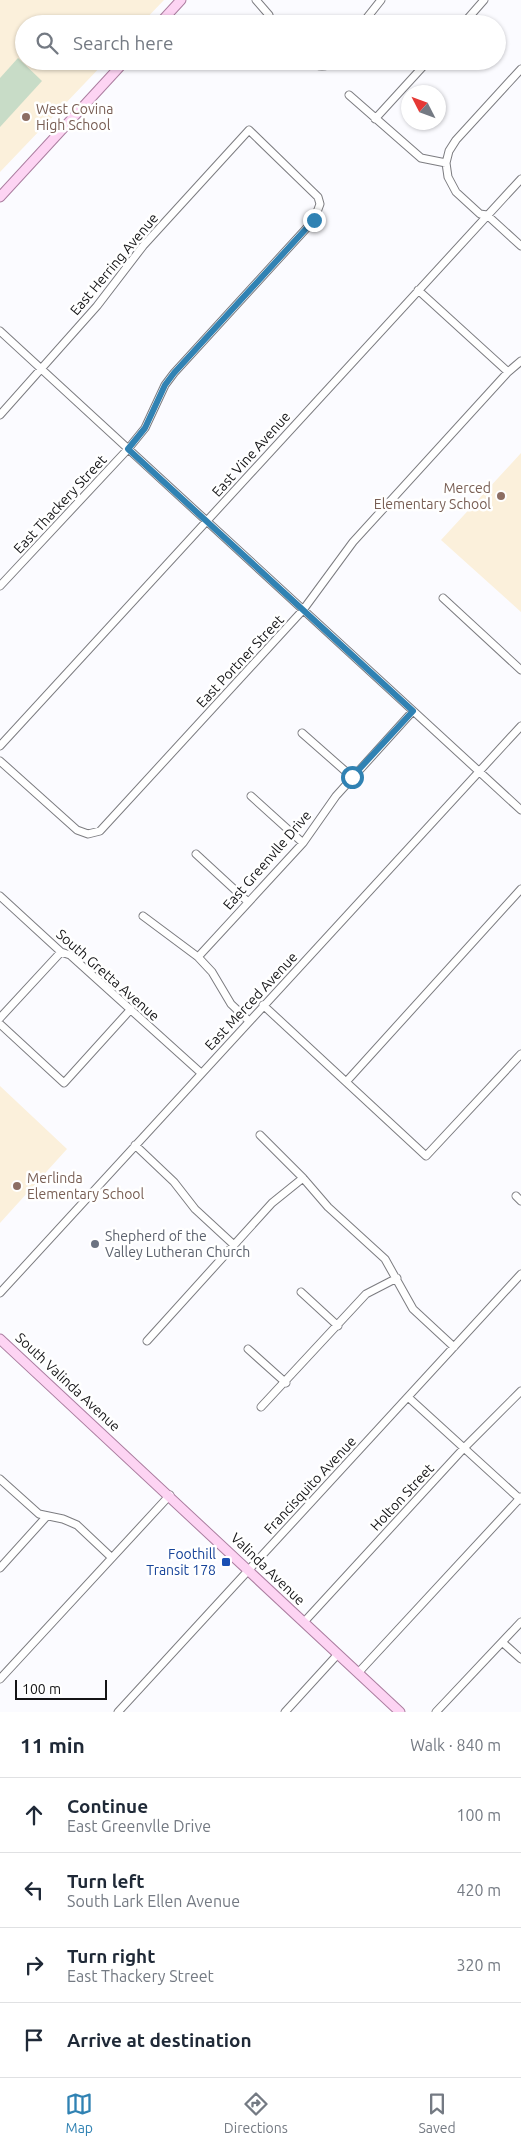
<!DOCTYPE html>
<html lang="en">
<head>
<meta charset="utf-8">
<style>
  body { margin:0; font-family:Ubuntu,sans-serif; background:#f6f6f7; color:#1f2937 }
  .compass { position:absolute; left:401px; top:85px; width:45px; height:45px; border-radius:50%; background:#fff; box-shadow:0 1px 4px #0004; rotate:312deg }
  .scale { position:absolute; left:15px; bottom:12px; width:92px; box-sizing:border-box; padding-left:5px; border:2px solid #141416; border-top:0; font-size:14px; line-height:18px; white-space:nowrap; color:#141416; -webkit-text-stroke:4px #fff; paint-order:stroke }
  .stop { position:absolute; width:15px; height:15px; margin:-11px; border:4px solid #3082b3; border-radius:50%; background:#fff }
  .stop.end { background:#3082b3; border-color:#fff; box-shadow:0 1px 5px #0008 }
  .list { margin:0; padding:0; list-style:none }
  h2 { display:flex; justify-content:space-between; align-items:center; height:65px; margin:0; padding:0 20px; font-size:21px }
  h2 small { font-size:16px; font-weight:400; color:#747a83 }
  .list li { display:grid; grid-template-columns:32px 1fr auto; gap:15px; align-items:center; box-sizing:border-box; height:75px; padding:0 20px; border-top:1px solid #e0e1e3 }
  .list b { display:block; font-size:19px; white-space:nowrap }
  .list p { margin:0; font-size:16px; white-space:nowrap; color:#747a83 }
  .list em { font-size:16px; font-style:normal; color:#747a83 }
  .icon { flex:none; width:28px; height:28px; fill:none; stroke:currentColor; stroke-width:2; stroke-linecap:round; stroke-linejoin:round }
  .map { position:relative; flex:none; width:521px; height:1712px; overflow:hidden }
  .search { position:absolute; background:#fff; box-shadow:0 1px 4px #0004; left:15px; right:15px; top:15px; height:55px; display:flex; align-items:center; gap:12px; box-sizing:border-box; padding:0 18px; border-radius:28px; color:#747a83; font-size:19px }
  .sheet { height:365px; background:#fff }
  nav { display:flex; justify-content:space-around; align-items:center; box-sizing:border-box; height:70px; border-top:1px solid #e0e1e3; background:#fff; font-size:14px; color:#747a83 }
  nav a { display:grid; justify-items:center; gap:2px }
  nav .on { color:#3082b3 }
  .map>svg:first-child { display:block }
</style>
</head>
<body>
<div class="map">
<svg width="521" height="1712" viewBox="0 0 521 1712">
  <rect width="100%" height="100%" fill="#fbfbff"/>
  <path fill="#fbf0db" d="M0,0H164L141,24H24V61H106L0,172Z
    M521,453V612L441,540Z
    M0,1086L67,1149L0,1223Z"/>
  <path fill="#c8dcc7" d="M18,58L42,81L0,127V78Z"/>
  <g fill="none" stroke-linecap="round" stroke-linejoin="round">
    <defs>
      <path id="minor" d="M256,0L269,15L271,24
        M362,24L381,0
        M463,24L484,0
        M310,61C318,68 327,67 336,61
        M349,95L421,158L446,163L448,177L456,192L480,214L487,215L521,246
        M375,119L428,61
        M446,163L449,151L456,140L521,69
        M418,290L508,372
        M0,331L521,810
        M0,415L97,306L143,246L249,130L318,197L320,204L314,220L174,373L165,385L145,428L128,449L0,586
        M443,598L521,670
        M302,733L352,777
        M0,746L521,179
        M0,761L77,830L88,834L100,831L303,610L353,542L508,372L521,361
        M251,796L303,843
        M196,854L247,901
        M0,896L61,952L70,955L201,1073
        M143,916L198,957L212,972L231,1004L249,1021
        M198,957L303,843L336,796L413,711
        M263,1005L426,1156L521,1054
        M0,1018L61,952
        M0,1024L64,1083L131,1009
        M346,1082L521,889
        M260,1135L303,1178L328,1207L385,1259L413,1309L454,1347
        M135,1145L174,1182L195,1209L234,1245
        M516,1196L521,1201
        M301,1292L338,1326
        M0,1293L521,726
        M147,1341L272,1203L303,1178
        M248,1349L286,1383
        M408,1397L521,1500
        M261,1407L366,1294L397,1278
        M0,1479L39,1514L63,1519L77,1525L111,1557
        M0,1568L47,1516
        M304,1622L464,1448L521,1391
        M502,1642L521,1659
        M358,1673L521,1497
        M0,1679L170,1495
        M118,1712L521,1274
        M285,1712L338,1654
        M436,1712L521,1622"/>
      <path id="major" d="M159,24L181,0
        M0,197L125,61
        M0,1339L400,1712"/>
    </defs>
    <use href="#minor" stroke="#7c7c80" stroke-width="9"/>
    <use href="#major" stroke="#ab7ea0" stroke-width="11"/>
    <use href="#minor" stroke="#fff" stroke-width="7"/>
    <use href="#major" stroke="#fdd4f3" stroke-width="9"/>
  </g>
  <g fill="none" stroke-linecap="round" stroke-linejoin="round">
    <path stroke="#3082b3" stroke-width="6" d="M314,220L174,373L165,385L145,428L128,449L413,711L352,777"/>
  </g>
  <g fill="#8d6e63" stroke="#fff" stroke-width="2">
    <circle cx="26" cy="117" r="5"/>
    <circle cx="501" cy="496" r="5"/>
    <circle cx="17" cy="1186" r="5"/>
  </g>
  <circle fill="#6b7280" stroke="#fff" stroke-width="2" cx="95" cy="1244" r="5"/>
  <rect fill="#1a4fb4" stroke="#fff" stroke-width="2" x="221" y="1557" width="10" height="10" rx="2.5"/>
  <g text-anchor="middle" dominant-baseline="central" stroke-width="5" stroke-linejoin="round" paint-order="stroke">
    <g font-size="14" fill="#785e54" stroke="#fff" text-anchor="start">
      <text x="36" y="109">West Covina<tspan x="36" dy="16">High School</tspan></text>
      <text x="491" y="488" text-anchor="end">Merced<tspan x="491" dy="16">Elementary School</tspan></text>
      <text x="27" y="1178">Merlinda<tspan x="27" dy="16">Elementary School</tspan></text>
    </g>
    <g font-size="14" fill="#141416" stroke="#fff">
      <text transform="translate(114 264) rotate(-50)">East Herring Avenue</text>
      <text transform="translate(251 454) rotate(-48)">East Vine Avenue</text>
      <text transform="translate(60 504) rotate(-47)">East Thackery Street</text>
      <text transform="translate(240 661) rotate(-47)">East Portner Street</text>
      <text transform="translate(267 860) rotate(-49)">East Greenvlle Drive</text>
      <text transform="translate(108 975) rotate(41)">South Gretta Avenue</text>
      <text transform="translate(251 1001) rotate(-47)">East Merced Avenue</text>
      <text transform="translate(68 1382) rotate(43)">South Valinda Avenue</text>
      <text transform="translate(310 1485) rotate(-47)">Francisquito Avenue</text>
      <text transform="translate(402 1497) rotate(-47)">Holton Street</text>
      <text transform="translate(268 1569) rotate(44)">Valinda Avenue</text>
    </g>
    <g font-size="14" fill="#5b616d" stroke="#fff" text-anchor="start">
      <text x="105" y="1236">Shepherd of the<tspan x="105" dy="16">Valley Lutheran Church</tspan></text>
    </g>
    <g font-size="14" fill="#164399" stroke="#fff" text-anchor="end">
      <text x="216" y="1554">Foothill<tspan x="216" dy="16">Transit 178</tspan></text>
    </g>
  </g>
</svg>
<svg class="compass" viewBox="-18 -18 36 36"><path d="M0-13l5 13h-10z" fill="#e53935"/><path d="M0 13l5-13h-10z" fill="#747a83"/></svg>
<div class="scale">100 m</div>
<div class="stop" style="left:352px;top:777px"></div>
<div class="stop end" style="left:314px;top:220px"></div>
<div class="search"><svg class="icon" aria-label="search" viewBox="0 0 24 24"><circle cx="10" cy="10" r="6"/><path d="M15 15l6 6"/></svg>Search here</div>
</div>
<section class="sheet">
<h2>11 min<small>Walk · 840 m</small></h2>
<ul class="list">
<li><svg class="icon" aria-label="ahead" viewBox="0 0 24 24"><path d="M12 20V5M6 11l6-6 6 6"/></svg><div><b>Continue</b><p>East Greenvlle Drive</p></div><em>100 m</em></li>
<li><svg class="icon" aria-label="left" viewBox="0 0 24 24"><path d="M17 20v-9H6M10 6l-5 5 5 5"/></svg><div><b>Turn left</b><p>South Lark Ellen Avenue</p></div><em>420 m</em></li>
<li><svg class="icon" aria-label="right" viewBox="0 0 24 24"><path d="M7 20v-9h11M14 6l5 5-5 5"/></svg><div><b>Turn right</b><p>East Thackery Street</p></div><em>320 m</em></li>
<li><svg class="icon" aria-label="arrive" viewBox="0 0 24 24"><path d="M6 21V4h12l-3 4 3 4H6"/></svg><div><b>Arrive at destination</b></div></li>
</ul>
</section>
<nav>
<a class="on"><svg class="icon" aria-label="map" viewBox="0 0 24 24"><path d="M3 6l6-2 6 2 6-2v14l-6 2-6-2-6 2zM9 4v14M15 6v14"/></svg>Map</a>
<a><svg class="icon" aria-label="directions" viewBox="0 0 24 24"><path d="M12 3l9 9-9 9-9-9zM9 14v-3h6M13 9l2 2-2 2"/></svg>Directions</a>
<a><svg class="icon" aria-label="saved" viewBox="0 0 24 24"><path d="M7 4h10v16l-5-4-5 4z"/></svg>Saved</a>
</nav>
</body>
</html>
